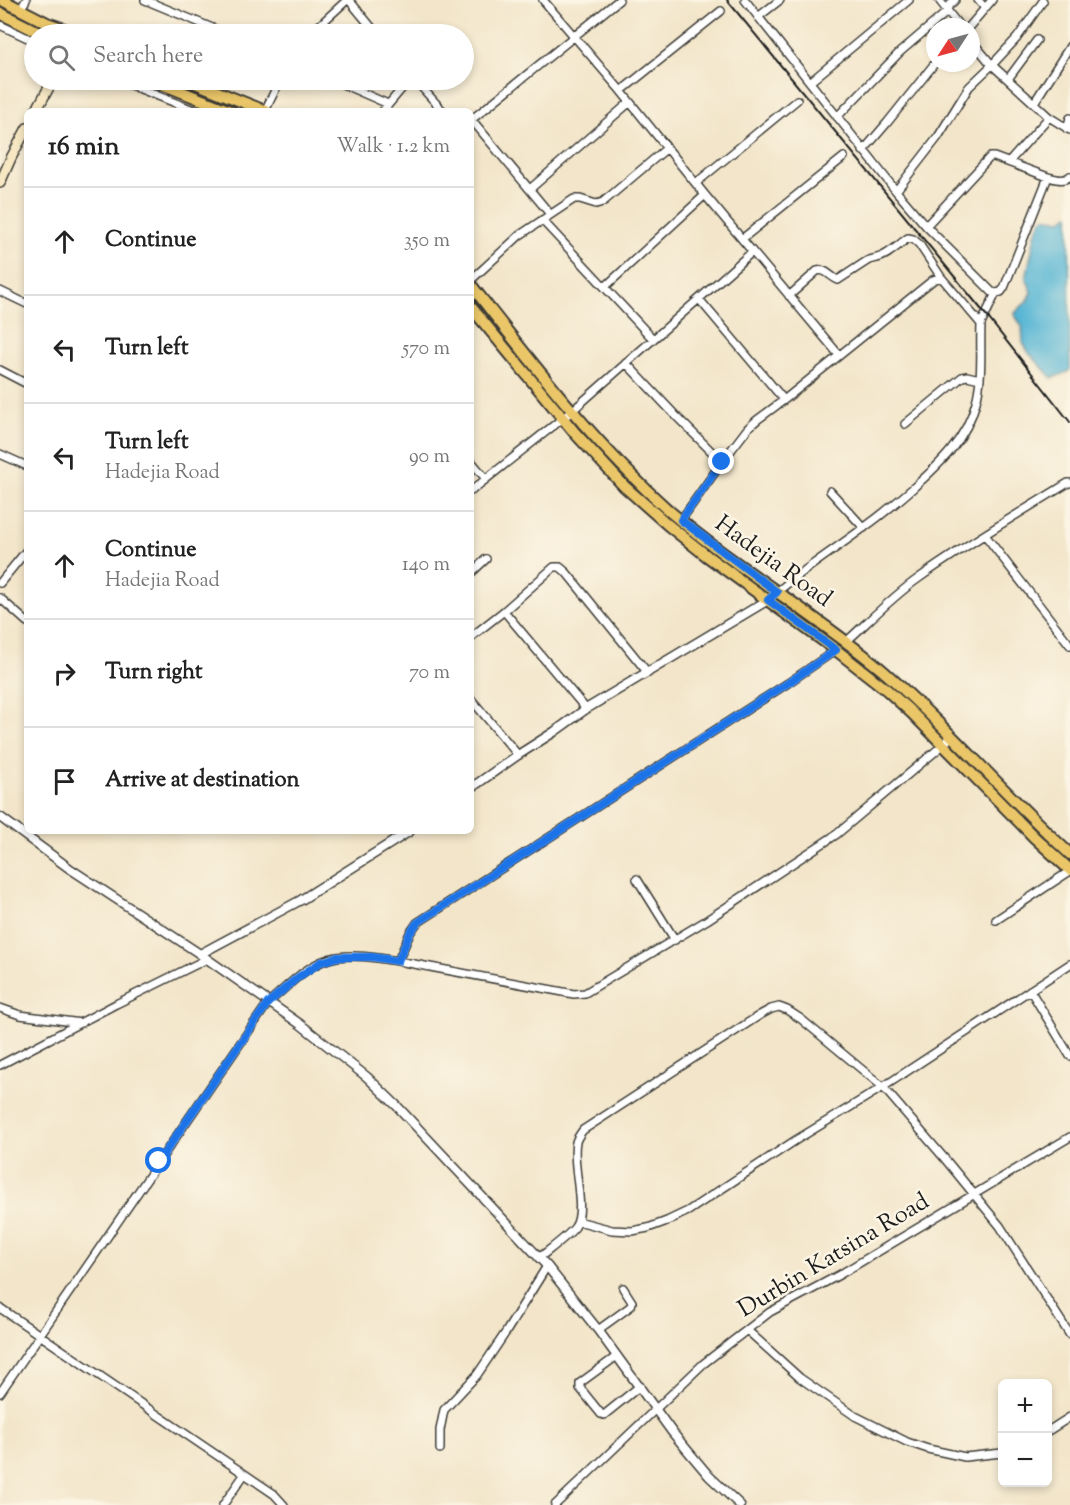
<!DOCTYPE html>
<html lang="en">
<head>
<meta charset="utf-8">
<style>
  body { margin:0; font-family:"Sorts Mill Goudy",serif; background:#f2f2f2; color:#222 }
  .controls { position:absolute; right:18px; bottom:18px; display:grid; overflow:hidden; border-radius:9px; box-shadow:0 3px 9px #0003 }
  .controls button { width:54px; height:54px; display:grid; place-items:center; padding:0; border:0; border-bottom:2px solid #e0e0e0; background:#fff; color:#222; font:30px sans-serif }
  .compass { position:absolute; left:926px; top:18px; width:54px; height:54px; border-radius:50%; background:#fff; box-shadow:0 3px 9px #0003; rotate:234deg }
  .stop { position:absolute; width:18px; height:18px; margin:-14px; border:4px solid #1a73e8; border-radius:50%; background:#fff }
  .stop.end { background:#1a73e8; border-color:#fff; box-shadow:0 2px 6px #0008 }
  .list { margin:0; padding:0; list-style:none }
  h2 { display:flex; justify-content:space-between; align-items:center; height:78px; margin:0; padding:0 24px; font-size:26px }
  h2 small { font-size:20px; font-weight:400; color:#767676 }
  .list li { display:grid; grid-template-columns:39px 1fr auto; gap:18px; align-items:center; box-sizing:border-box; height:108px; padding:0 24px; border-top:2px solid #e0e0e0 }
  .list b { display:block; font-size:22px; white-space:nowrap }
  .list p { margin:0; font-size:20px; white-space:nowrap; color:#767676 }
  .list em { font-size:20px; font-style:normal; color:#767676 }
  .icon { flex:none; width:33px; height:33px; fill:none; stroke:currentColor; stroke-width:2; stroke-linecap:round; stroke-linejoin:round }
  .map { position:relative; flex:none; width:1070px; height:1505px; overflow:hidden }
  .search { position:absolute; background:#fff; box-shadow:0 3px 9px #0003; left:24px; top:24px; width:450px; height:66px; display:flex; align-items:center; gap:15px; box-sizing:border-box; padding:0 21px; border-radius:33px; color:#767676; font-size:22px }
  .panel { position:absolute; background:#fff; box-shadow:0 3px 9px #0003; left:24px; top:108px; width:450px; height:726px; border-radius:9px }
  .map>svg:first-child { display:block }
</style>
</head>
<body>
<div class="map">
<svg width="1070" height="1505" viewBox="0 0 1070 1505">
  <rect width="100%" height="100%" fill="#fcf5e5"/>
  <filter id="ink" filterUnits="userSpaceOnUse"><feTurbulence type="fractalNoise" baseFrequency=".0167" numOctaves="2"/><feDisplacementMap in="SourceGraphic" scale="12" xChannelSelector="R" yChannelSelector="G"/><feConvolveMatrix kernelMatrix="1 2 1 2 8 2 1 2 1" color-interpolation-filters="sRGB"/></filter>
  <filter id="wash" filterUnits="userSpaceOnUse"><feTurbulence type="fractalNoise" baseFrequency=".008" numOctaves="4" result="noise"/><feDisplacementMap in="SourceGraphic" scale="24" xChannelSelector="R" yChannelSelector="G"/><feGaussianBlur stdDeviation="1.35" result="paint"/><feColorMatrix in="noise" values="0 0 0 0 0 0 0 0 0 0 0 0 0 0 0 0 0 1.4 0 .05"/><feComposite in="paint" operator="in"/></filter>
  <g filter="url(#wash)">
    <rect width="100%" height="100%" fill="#f2e5c9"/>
    <path fill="#55b5d4" stroke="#386878" stroke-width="1.5" d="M1069,214L1070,369L1068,372L1052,378L1029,353L1023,343L1022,326L1014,314L1028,300L1032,292L1026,278L1036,231L1044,217L1062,220Z"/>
  </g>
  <g filter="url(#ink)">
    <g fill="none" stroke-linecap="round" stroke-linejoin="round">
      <defs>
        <path id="minor" d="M145,0L227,34
          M349,0L377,34
          M543,0L621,91L705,195L839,355
          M745,0L896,191L926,226L992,292L996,293
          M939,0L960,27
          M978,0L985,8
          M946,9L955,0
          M20,10L26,0
          M758,17L780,0
          M0,25L34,41
          M969,27L992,0
          M310,34L347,0
          M971,40L992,65L1049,117L1070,130
          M1008,79L1037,40
          M118,80L196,111
          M333,80L388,104
          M415,80L443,111
          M810,82L909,0
          M621,91L721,11
          M1034,103L1070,46
          M265,111L280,80
          M383,111L409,80
          M837,117L900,52L948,11
          M471,120L619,0
          M472,120L550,214
          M1067,129L1070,118
          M863,151L887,123L935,63
          M1009,162L1049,117
          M696,183L797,100
          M530,189L630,102
          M896,191L938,137L969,87L992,65L1017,38L1043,1
          M542,220L653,339
          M926,226L990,157H994L1048,177
          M742,239L844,157
          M471,280L520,235L574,199H580L596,204L603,202L667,148
          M606,286L705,195
          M0,291L27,304
          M699,299L784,400
          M981,324L996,293L1001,292L1004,288L1048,177C1056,179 1064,182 1070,176
          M626,363L675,415L722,462
          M0,370L27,384
          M905,424L962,377L967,376L980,379
          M0,454L27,466
          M471,461L486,479
          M471,491L572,411L752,252
          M830,491L864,528
          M681,520L722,462L748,428L757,420L784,400L933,280L941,277
          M985,535L1070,645
          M471,573L486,559
          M0,583L27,550
          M777,592C804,569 834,550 862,529C879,517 896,503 912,489C939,465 967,439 976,402C983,377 980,350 981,324L941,277L919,244L913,239L908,238C899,244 888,256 877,258C874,259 870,259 867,261L838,280C830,277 826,268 817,271L789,296
          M0,598L27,622
          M504,611L586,709
          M471,637L504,611L554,567H560L566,572L648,673
          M846,642C870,620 893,596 919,578C967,544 1018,514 1068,483H1070
          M471,699L518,755
          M637,879L675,940
          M996,920L1070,871
          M398,961L574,994L585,993L707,920L837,834L943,745L952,736
          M1030,990L1070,1056
          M0,1008L20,1015L81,1023
          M0,1065L116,1004L207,959
          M578,1221L612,1230L632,1231L648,1228L667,1221L688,1211L796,1140L883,1087L1070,964
          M539,1258C550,1249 567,1237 575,1227C587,1210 571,1163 576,1142C577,1138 580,1134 583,1130L760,1015L771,1009L779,1007L787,1010L801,1019L883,1087L945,1159L1000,1226L1070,1335
          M0,1308L274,1494L284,1505
          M598,1330L631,1306L632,1302L623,1288
          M747,1330L800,1378L855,1416L907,1442L928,1449L965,1457L1002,1453
          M617,1356L580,1383V1388L601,1414L604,1415L640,1386
          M0,1393L268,1003C288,986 310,961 337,957C357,954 378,958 398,961L410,933L417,923L788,683L836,650
          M1048,1431L1070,1417
          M440,1449V1430L444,1410L477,1375L506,1332L547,1266
          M223,1505L244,1475
          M555,1505L703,1364L770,1312L839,1275L1070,1137"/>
        <path id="tertiary" d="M471,788L518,755L554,732L586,709L768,600L777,592
          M0,817L69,868L200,954L300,1024L367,1077L397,1106L547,1266L598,1330L672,1432L709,1476L740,1505
          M200,954L301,900L410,831"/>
        <path id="secondary" d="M36,111L53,80
          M0,183L11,158L27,128"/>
        <path id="primary" d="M2,0L47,23L79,34
          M0,13L42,34
          M152,80L230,111
          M188,80L265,111
          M471,285C533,364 593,443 668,510C736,568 814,613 882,670C949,728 1005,795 1070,854
          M471,307L575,433L624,486L668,525L707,556L836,650L887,690L912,713L1034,837L1070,870"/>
      </defs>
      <use href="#minor" stroke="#3c3a36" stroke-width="10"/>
      <use href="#tertiary" stroke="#3c3a36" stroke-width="11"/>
      <use href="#secondary" stroke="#3c3a36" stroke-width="12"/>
      <use href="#primary" stroke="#3c3a36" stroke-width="14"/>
      <use href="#minor" stroke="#fff" stroke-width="7"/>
      <use href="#tertiary" stroke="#fff" stroke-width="8"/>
      <use href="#secondary" stroke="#f7e8c3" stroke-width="9"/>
      <use href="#primary" stroke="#eac669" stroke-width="10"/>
      <path stroke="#1c1c1c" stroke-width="2" d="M727,0L986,315L1070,422"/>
    </g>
  </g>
  <g fill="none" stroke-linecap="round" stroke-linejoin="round" filter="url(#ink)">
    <path stroke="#1a73e8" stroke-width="8" d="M159,1161L268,1003L297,978L321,962L337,957H372L398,961L410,933L417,923L788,683L836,650L768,600L777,592L681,520L722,462"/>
  </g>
  <g text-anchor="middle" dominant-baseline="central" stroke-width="5" stroke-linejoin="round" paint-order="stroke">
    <g font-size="24" fill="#1c1c1c" stroke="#fcf5e5">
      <text transform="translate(773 562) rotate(36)">Hadejia Road</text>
      <text transform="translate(834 1256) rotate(-31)">Durbin Katsina Road</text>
    </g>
  </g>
</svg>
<div class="controls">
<button>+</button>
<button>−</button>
</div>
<svg class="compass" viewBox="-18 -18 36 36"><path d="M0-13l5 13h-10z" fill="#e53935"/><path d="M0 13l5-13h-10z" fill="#767676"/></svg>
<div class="stop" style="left:159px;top:1161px"></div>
<div class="stop end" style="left:722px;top:462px"></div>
<div class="search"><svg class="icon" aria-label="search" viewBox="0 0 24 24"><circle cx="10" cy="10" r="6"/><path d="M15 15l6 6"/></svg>Search here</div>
<section class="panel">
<h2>16 min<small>Walk · 1.2 km</small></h2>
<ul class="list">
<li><svg class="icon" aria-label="ahead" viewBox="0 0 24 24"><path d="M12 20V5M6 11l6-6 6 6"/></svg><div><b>Continue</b></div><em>350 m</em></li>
<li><svg class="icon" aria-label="left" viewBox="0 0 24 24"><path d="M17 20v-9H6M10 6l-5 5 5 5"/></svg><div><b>Turn left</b></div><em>570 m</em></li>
<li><svg class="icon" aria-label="left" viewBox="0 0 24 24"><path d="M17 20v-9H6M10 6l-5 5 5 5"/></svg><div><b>Turn left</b><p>Hadejia Road</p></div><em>90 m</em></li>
<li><svg class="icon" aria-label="ahead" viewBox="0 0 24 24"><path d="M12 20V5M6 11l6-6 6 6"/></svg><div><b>Continue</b><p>Hadejia Road</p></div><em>140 m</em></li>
<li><svg class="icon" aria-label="right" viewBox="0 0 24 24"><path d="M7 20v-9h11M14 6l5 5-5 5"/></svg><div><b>Turn right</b></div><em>70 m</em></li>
<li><svg class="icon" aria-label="arrive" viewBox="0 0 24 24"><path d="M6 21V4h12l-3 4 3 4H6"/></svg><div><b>Arrive at destination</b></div></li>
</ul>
</section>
</div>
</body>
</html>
